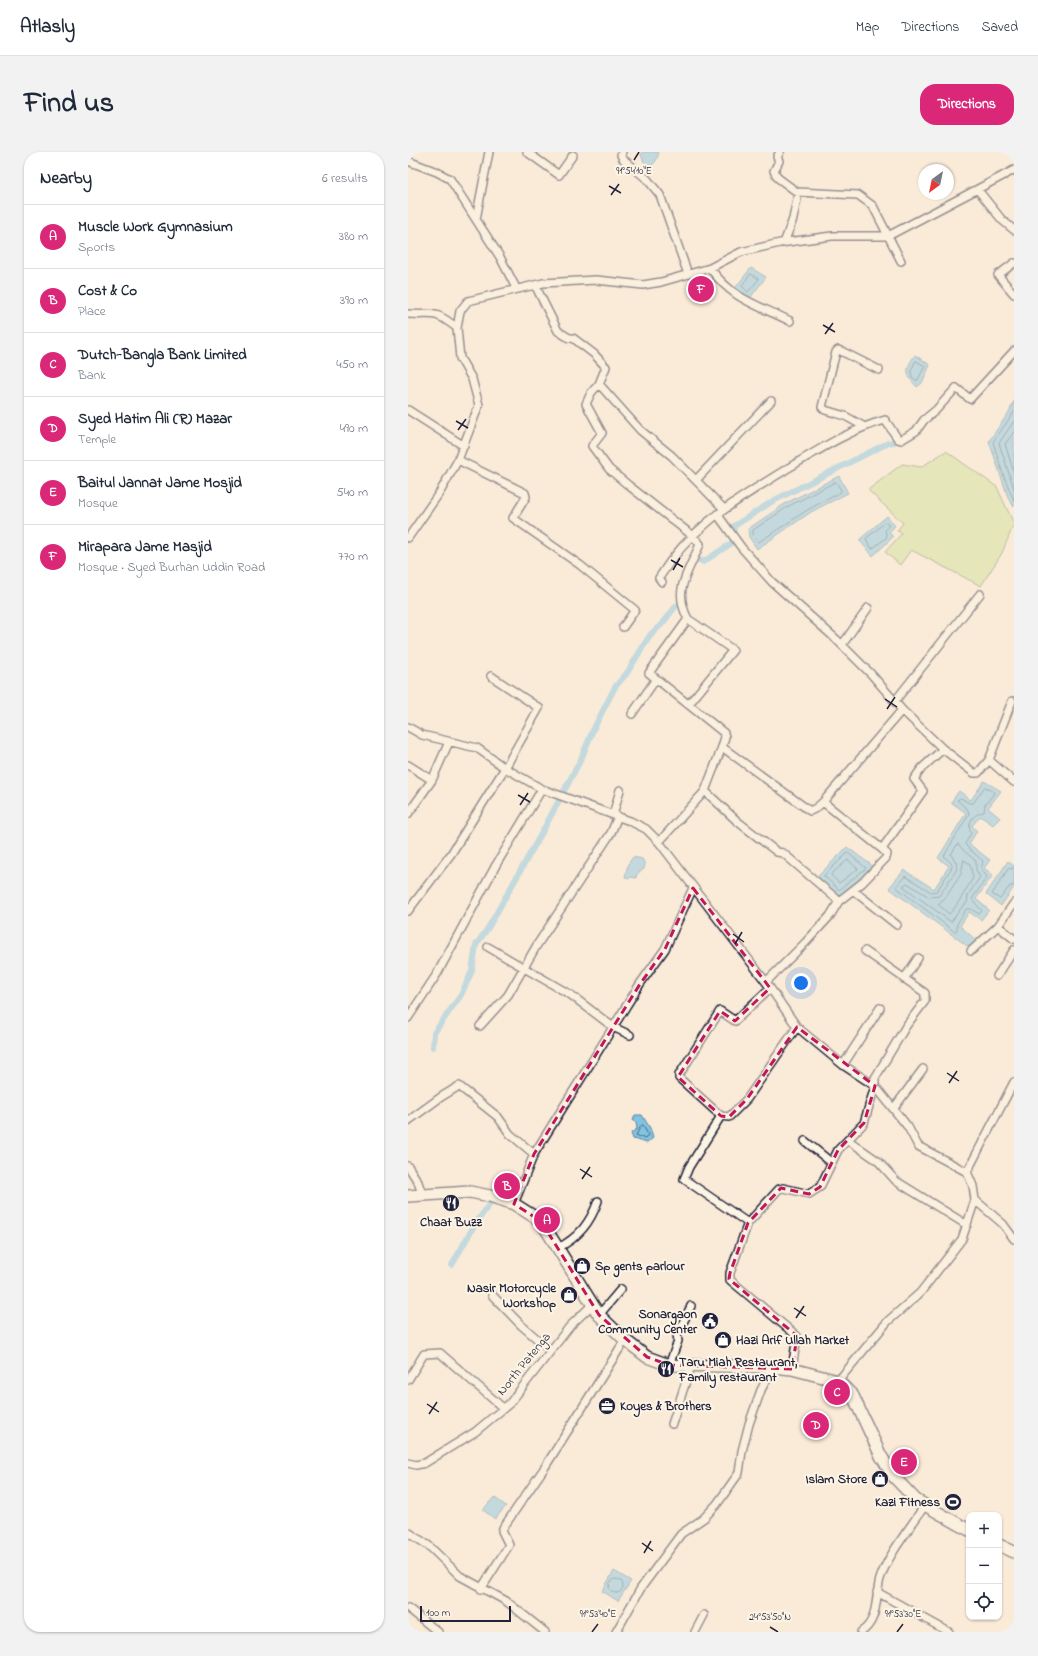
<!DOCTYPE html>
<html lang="en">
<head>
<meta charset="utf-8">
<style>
  body { margin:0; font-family:"Indie Flower",sans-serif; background:#f2f2f3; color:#1f2937 }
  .controls { position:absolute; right:12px; bottom:12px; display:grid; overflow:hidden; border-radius:8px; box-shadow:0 1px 3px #0004 }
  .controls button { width:36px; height:36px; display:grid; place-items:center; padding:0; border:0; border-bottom:1px solid #e0e1e3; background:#fff; color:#1f2937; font:20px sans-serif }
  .compass { position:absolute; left:510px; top:12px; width:36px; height:36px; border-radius:50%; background:#fff; box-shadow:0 1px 3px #0004; rotate:213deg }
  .scale { position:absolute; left:12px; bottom:10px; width:91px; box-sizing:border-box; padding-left:4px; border:2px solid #22223b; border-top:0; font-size:11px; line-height:14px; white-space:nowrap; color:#22223b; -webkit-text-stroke:3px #fcf5e5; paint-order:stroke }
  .you { position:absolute; left:393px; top:831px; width:14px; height:14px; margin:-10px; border:3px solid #fff; border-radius:50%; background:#1a73e8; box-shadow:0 0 0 6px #1a73e833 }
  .badge { display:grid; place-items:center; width:26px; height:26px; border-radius:50%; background:#db2777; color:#fff; font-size:13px; font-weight:700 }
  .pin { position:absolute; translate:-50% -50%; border:2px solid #fff; box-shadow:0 1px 4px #0006 }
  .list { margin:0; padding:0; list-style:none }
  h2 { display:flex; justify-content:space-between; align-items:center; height:52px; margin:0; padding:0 16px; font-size:17px }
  h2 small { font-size:13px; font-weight:400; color:#747a83 }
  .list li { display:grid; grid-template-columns:26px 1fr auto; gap:12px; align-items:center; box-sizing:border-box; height:64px; padding:0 16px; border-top:1px solid #e0e1e3 }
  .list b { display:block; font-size:15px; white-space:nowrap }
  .list p { margin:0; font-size:13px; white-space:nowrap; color:#747a83 }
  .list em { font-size:13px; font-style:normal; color:#747a83 }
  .icon { flex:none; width:22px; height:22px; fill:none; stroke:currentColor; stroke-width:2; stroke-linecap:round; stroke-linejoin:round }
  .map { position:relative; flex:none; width:606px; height:1480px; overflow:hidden; border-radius:16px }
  header { display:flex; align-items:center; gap:24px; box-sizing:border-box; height:56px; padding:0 20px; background:#fff; border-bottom:1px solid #e0e1e3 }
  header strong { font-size:19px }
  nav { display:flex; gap:22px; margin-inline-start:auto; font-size:14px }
  .intro { display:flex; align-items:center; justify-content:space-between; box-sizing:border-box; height:96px; padding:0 24px }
  h1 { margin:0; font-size:28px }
  .button { padding:10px 18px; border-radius:16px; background:#db2777; color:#fff; font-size:14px; font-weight:700 }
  main { display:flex; gap:24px; padding:0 24px }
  aside { flex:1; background:#fff; border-radius:16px; box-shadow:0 1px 3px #0004 }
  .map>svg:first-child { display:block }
</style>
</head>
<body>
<header>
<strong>Atlasly</strong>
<nav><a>Map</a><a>Directions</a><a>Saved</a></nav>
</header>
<div class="intro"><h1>Find us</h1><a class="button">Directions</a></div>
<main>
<aside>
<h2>Nearby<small>6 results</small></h2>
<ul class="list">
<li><span class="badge">A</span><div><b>Muscle Work Gymnasium</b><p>Sports</p></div><em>380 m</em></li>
<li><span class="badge">B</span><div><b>Cost &amp; Co</b><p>Place</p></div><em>390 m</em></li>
<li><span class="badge">C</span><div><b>Dutch-Bangla Bank Limited</b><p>Bank</p></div><em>450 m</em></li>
<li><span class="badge">D</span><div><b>Syed Hatim Ali (R) Mazar</b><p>Temple</p></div><em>490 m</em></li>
<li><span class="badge">E</span><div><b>Baitul Jannat Jame Mosjid</b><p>Mosque</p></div><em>540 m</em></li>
<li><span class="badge">F</span><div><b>Mirapara Jame Masjid</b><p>Mosque · Syed Burhan Uddin Road</p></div><em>770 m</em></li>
</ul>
</aside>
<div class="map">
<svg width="606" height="1480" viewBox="0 0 606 1480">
  <rect width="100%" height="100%" fill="#faebd8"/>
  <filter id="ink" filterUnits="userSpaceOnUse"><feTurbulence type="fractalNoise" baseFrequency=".025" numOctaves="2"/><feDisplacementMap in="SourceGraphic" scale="8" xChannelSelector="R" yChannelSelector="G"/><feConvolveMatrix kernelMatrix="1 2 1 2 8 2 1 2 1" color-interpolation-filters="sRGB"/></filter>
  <g filter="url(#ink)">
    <path fill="#ccdf93" stroke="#778067" d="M538,299L589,335L606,372L594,401L573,434L503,398L492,413L477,400L494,381L489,379L495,371L460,338L494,312L513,315Z"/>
    <path fill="#81c4e2" stroke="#5b839f" d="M234,0H251C249,7 248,12 241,14L236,10L233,3Z
      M343,116L358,125L342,146L327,136Z
      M507,203L522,213L514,231L509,235C497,223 497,217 507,203Z
      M606,249V355L601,348L581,289L601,260Z
      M431,324L440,341L403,360L349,397L341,385L340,377L378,351Z
      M479,364L487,374L481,380L485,385L465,404L451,388Z
      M576,629L593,639L580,656L592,666L585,673L572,664L564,674L569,679L561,692L582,708L576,716L585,723L568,747L581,758L573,768L561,760L552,774L569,789L562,796L481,736L496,718L526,737L541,714L530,706L558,661L543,650L551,639L563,648Z
      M439,695L466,715L431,744L409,725Z
      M225,705L234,707L237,712L236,717L229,722L228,726L223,725L220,727L217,725L220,712Z
      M600,709L606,714V735L593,754L578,742Z
      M227,963H234L242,976L245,986L239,991L225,987L223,981L229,977L228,970L225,969Z
      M86,1345L98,1354L87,1367L75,1358Z
      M206,1419L223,1429L210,1449L194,1439Z"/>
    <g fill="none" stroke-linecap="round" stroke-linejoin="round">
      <path stroke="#48637e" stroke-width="1" d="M343,122L351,127L340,140L334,134Z
        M508,209L517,214L509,229L504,225L503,219Z
        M606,260L585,290L595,322L606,349
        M606,269L591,291L606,337
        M606,280L597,292L606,321
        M428,330L433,338V340L401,357L351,390L345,384V378L381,354Z
        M477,371L481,373L477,379L479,385L464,397L458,387Z
        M577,635L585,639L586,641L577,653L576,660C566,661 558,671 563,681L557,692L559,695L575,709L573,717L579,725L564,747L574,759L571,762L563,757H558L549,772V778L547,780L488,735L497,724L523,740L529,739L544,715V712L536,704L561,662L560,658L549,648L553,646L561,651H565Z
        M550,692L556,699L568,709V718L572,725L560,743L559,751L554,755L543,770L495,734L499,731L521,745L531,744L549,717L548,710L543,703Z
        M440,701L458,716L431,738L416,724Z
        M440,708L450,717L431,731L423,723Z
        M556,708L562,712L565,726C559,735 548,757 541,762L530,752L538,745L553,722Z
        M606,716L600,717L584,742L592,747L601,735L606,733
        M235,973L240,983L237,987L228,983L233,974Z
        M201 1434a7 7 0 1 1 14 0a7 7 0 1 1-14 0Z"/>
      <path stroke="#81c4e2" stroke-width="6" d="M290,407L295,410L324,391L326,374L365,349L480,291L486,290
        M25,895L26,881L53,843L64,819L68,793L80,776L132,684L173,607L185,578L207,535L219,521L242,483L254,472L268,454
        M44,1113L67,1072L81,1053"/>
      <defs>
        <path id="minor" d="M119,0L151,23L165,3
          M214,0L213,3L215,7L239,27L252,43L280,122
          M372,0L369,5L371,9L366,19L370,26L389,40L450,43L465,54L493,109
          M0,9L29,20L42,27L92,105L108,136
          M570,38L594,68L606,78
          M68,67L81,0
          M376,91L385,67L389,47
          M606,111L590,123L606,142
          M302,116C325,148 348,152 382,169
          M127,133L150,179L161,186H165L186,202L198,215L191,232L232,278L264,304L315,356
          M0,162C27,164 25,157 49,176
          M191,232L183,241L178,252L194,281L184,294L201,317L220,333L285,384L292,392C281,420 264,437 280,467L241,521L316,581L317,585L314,595L402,659L408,656L415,650
          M0,258L56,294
          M455,274L437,264L417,258L414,255L428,200L430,198L433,199L471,218
          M50,308L117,341L118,345L105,366L172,413L227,458L215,475
          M288,328L363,249
          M309,362L333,395L364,430L428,487L464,523L494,558
          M0,386L32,340L50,308L71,253L64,227L52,206L49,176L52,159L60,149L135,131L188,128L235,133L253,130L302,116L333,100L372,91L424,84H480L606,18
          M254,430L251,426C283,374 326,350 377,318C409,299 441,278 477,268L490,287L493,288L508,279L516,268L528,258L548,236L562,247L606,199
          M280,467L325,498L281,552
          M434,493L460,456
          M487,549L572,442
          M224,562L248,527
          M0,575L14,583L69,596L97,616L134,637L222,669L238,677L251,690L358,830L389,875L435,913L467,934L500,975L510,994L559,1020
          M314,595L297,639L329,669L369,700L375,701L431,749
          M581,608L604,549
          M0,613L24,628L41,590
          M0,662L24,628
          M205,663L212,638
          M251,690L297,639
          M474,697L515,639L506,627L514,616L535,597
          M446,739L489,773
          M606,751L590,774L606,787
          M0,759L43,702L97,616L131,556L83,524
          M80,795L163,843L205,875L222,883
          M563,799L590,774
          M589,824L606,798
          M496,827L510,806
          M358,830L398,790L422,764L431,749L454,731L478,706L479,702L474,697L415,650L494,558L535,597L566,621H570L581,608L606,630
          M0,866L29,822L88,713L134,637
          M72,874L100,843L129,793L203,681L210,664
          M435,913L472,856
          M486,956L515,917
          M313,964L271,926V923L312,859L327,869L362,836
          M0,969L33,945L51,934L90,965L102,982L126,1002
          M440,988L470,1009L488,1029L559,1073
          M397,989L424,1011
          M0,1014L10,1030L14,1042
          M567,1048L595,1072L606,1087
          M106,1052L126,1002L232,832L257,797L285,736
          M340,1071L371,1037L375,1036L401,1042L412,1035L430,998L456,971L467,934V926L498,874L517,849V841L457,799
          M150,1096C171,1085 182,1071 190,1049
          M84,1143L113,1173L142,1198
          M191,1163L213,1137
          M261,1213L270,1189L269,1183L283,1154
          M384,1217L389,1184L322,1128V1121L340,1071L276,1027L281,1015L313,964L321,965L339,947L389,875
          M0,1228L16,1202L32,1201L95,1256
          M430,1229L480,1169L512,1141L554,1087L567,1048L565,1034L559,1020L606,930
          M264,1272L283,1214
          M0,1311L8,1313L17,1311L33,1301L67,1280L102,1251L162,1174L184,1153
          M0,1380L21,1394L52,1424L98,1449L137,1480
          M73,1437L101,1393L94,1379L95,1376L137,1315L217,1188
          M469,1440L541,1480
          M0,1456L30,1480
          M208,1480L233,1436L273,1382L296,1366L309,1352L331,1321L334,1299L341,1272L353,1238L365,1215
          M287,1480L296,1463
          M453,1480C471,1469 467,1444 472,1427C480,1402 503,1375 517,1353"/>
        <path id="highway" d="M0,1044L62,1040L82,1044L106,1052L133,1069L191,1163L217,1188L239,1205L261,1213L365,1215L384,1217L430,1229L445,1244L473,1304L486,1325L508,1348L561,1378
          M591,1393L606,1400"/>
      </defs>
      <use href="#minor" stroke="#22223b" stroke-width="10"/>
      <use href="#highway" stroke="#22223b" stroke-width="14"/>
      <use href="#minor" stroke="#fcf5e5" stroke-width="7"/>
      <use href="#highway" stroke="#fcf5e5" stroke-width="11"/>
    </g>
  </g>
  <path d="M0 0H606V1480H0ZM285,736L362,836L327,869L312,859L270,925L313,964L321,965L339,947L389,875L467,934L456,971L430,998L412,1035L401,1042L373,1036L340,1071L322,1121L321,1127L389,1184L384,1217L261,1213L239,1205L191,1163L133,1069L106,1052L126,1002L232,832L257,797Z" fill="#faebd8" fill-opacity=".55" fill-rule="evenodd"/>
  <path fill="none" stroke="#c2185b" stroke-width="3" stroke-dasharray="8 5" stroke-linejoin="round" d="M285,736L362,836L327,869L312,859L270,925L313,964L321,965L339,947L389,875L467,934L456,971L430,998L412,1035L401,1042L373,1036L340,1071L322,1121L321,1127L389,1184L384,1217L261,1213L239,1205L191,1163L133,1069L106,1052L126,1002L232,832L257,797Z"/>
  <path fill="none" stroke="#22223b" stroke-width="1.5" d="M226,8L231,0M201,34L213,41M203,43L211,32M415,173L427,180M417,182L425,171M48,269L60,276M50,278L58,267M263,408L275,415M265,418L272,406M477,547L489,555M479,557L487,545M110,643L122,650M112,653L120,641M325,782L336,790M327,792L334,780M539,921L551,929M541,931L549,919M172,1017L184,1025M174,1027L182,1015M386,1156L398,1164M388,1166L396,1154M19,1252L31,1260M21,1262L29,1250M234,1391L245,1399M236,1401L243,1389M362,1475L370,1480M184,1480L190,1472M489,1480L495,1472"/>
  <defs>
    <symbol id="restaurant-disc" viewBox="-11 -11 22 22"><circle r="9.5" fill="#22223b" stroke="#fcf5e5"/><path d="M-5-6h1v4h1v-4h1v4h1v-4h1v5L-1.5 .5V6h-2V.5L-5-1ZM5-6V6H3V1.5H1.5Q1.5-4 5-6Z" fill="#fff"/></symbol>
    <symbol id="shop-disc" viewBox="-11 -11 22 22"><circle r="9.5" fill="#22223b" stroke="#fcf5e5"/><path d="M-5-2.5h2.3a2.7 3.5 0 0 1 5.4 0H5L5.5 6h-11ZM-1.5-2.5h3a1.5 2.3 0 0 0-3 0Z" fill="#fff"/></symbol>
    <symbol id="civic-disc" viewBox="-11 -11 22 22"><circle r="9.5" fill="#22223b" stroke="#fcf5e5"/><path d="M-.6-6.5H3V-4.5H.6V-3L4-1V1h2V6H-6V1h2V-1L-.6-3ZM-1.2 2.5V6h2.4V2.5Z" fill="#fff"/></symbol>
    <symbol id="office-disc" viewBox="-11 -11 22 22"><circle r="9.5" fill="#22223b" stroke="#fcf5e5"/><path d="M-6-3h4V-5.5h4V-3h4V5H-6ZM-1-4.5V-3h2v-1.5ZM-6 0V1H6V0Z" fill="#fff"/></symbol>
    <symbol id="stadium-disc" viewBox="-11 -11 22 22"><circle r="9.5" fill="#22223b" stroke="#fcf5e5"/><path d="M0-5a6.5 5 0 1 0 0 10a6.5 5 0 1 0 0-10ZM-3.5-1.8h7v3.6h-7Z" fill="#fff"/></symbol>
  </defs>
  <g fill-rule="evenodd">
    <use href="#restaurant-disc" x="33" y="1041" width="20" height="20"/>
    <use href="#shop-disc" x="164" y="1104" width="20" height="20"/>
    <use href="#shop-disc" x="151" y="1133" width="20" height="20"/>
    <use href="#civic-disc" x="292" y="1159" width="20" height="20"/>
    <use href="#shop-disc" x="305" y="1178" width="20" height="20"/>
    <use href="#restaurant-disc" x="248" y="1207" width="20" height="20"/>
    <use href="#office-disc" x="189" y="1244" width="20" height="20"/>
    <use href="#shop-disc" x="462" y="1317" width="20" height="20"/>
    <use href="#stadium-disc" x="535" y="1340" width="20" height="20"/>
  </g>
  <g text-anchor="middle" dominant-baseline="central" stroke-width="4" stroke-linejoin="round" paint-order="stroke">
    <g font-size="13" font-weight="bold" fill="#22223b" stroke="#fcf5e5" text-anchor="start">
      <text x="43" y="1070" text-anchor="middle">Chaat Buzz</text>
      <text x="187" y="1114">Sp gents parlour</text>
      <text x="148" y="1136" text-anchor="end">Nasir Motorcycle<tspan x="148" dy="15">Workshop</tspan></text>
      <text x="289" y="1162" text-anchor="end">Sonargaon<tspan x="289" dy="15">Community Center</tspan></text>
      <text x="328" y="1188">Hazi Arif Ullah Market</text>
      <text x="271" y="1210">Taru Miah Restaurant,<tspan x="271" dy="15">Family restaurant</tspan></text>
      <text x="212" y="1254">Koyes &amp; Brothers</text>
      <text x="459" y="1327" text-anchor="end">Islam Store</text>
      <text x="532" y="1350" text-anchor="end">Kazi Fitness</text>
    </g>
    <g font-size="13" fill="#22223b" stroke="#fcf5e5">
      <text transform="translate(116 1212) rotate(-51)">North Patenga</text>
    </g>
  </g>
  <g font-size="10" text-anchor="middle" fill="#22223b" stroke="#fcf5e5" stroke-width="4" stroke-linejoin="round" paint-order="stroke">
    <text x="226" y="22">91°54'10"E</text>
    <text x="190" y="1465">91°53'40"E</text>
    <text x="495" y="1465">91°53'30"E</text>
    <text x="362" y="1468">24°53'50"N</text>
  </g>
</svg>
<div class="controls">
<button>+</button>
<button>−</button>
<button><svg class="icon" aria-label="locate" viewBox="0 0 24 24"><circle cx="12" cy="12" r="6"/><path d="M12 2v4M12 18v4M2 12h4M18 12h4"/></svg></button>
</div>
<svg class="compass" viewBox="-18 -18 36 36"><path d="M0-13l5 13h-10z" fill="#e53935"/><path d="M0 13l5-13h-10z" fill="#747a83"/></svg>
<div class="scale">100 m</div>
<div class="you"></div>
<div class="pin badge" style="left:139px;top:1068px">A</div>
<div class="pin badge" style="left:99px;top:1034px">B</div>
<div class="pin badge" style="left:429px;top:1240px">C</div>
<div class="pin badge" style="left:408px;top:1273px">D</div>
<div class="pin badge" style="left:496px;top:1310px">E</div>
<div class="pin badge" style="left:293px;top:137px">F</div>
</div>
</main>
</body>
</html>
